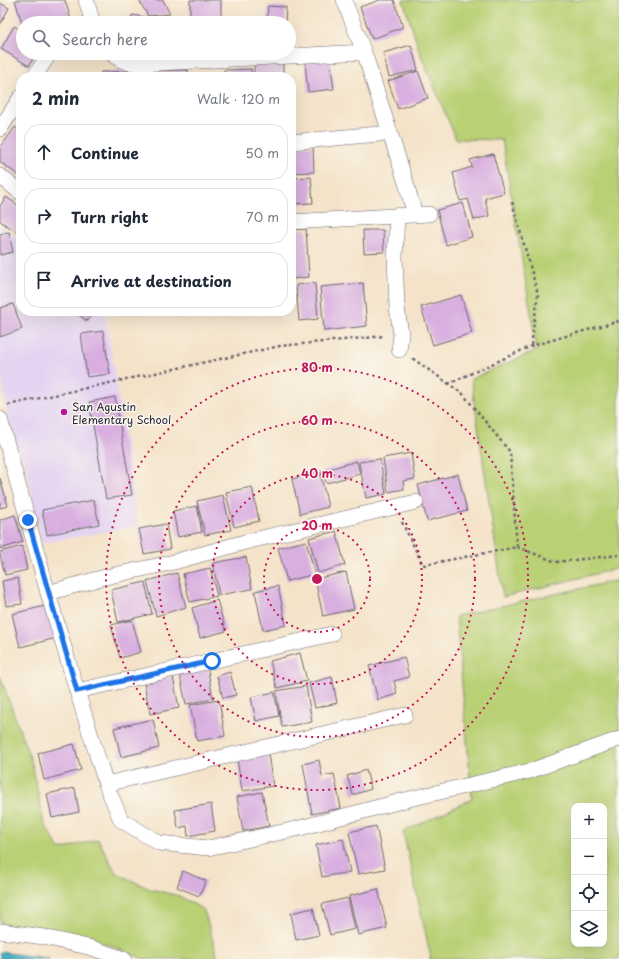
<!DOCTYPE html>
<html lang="en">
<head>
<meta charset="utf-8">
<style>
  body { margin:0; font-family:"Playpen Sans",sans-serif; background:#f2f2f3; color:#1f2937 }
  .controls { position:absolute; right:12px; bottom:12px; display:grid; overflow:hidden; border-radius:8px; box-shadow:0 4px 16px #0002 }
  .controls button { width:36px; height:36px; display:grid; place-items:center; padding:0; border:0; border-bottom:1px solid #e0e1e3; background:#fff; color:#1f2937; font:20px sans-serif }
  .stop { position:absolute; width:12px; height:12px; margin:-9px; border:3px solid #1a73e8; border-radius:50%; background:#fff }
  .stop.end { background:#1a73e8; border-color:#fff; box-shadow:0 1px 4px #0008 }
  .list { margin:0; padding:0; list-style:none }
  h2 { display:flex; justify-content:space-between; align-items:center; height:52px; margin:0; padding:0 16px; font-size:17px }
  h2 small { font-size:13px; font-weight:400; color:#747a83 }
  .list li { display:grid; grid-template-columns:26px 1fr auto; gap:12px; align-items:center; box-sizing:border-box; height:56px; margin:0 8px 8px; padding:0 8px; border:1px solid #e0e1e3; border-radius:16px }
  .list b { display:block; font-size:15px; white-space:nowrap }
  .list em { font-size:13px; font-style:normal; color:#747a83 }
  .icon { flex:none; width:22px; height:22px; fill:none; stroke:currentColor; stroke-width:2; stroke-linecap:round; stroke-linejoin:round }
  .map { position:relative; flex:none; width:619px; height:959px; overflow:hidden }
  .search { position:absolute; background:#fff; box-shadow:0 4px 16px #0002; left:16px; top:16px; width:280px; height:44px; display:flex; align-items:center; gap:10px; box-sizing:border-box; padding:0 14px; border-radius:22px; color:#747a83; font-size:15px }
  .panel { position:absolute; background:#fff; box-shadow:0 4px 16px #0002; left:16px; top:72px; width:280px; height:244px; border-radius:16px }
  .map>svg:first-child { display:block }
</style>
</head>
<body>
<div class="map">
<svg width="619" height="959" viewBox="0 0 619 959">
  <rect width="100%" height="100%" fill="#fbf7ec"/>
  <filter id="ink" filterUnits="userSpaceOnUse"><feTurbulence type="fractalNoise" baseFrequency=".025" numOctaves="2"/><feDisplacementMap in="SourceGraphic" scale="8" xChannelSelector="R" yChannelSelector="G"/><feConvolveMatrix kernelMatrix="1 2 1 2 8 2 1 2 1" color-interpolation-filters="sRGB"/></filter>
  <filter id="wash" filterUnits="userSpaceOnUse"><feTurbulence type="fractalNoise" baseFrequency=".012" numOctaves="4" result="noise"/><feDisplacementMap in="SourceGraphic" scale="16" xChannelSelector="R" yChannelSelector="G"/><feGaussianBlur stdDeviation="0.9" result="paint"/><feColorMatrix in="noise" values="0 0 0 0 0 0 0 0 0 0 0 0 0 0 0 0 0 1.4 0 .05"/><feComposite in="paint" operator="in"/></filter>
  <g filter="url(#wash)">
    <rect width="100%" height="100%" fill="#f4e3c9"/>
    <path fill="#e4d3f1" d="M0,226L21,240V311H105L138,526L42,543L24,457L15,459L0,367Z"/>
    <path fill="#b9d075" stroke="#6e7958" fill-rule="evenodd" d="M403,0H619V568L503,597L471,379L537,350L502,140L456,139L420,53Z
      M619,580V959H429L431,958L403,832L472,799L456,616ZM574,806H604V944H574Z
      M0,676L32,764L44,823L60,850L98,839L116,873L150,889L179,896L204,910L218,959H144L94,939L0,923Z"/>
    <path fill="#46b0c4" stroke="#346980" d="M0,952L39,957L49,959H0Z"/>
    <g id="blocks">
      <path fill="#d8afe0" d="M15,0H65L72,23H48L47,20L39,23H22Z
        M139,0H163L170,14L148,16Z
        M190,0H221V23H190Z
        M380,0H394L403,27L372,39L360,7Z
        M0,3L9,8L0,25Z
        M268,6L286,7L285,23H267Z
        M132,15L151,18L150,23H130Z
        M14,26L23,32V53H36L29,66L1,49Z
        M411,45L418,70L389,77L383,53Z
        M330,60L334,89L308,92L305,63Z
        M254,63H283V77H254Z
        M251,69L252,77H225L224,70Z
        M188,70V77H101V72Z
        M418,71L428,98L398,109L388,81Z
        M15,127L21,131V177L0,162V148Z
        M313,146L314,172L291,173V147Z
        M493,154L504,193L485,198L489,216L474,220L468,199L460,201L453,173L472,167L470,160Z
        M311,177L313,203L291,204V178Z
        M6,197L21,207V235L0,221V206Z
        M463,203L472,237L446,245L437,210Z
        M306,229L309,277L291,279V230Z
        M363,230H383L384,252L364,253Z
        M9,232L13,252L0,255V234Z
        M315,283L318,319L299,321L296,285Z
        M363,283L367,326L324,331L320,287Z
        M461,295L472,333L433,345L421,307Z
        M13,304L22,329L0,337V308Z
        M74,311H95L87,321Z
        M103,331L110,374L87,377L81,334Z
        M115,397L132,495L106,499L89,402Z
        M411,453L415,479L403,481L404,489L388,492L383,458Z
        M380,459L386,494L366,498L359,462Z
        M357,461L360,474L326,483L322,471Z
        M320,472L328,507L300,514L292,479Z
        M458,474L467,511L427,521L418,485Z
        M0,478L8,506L0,508Z
        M252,487L259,521L234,527L226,492Z
        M223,495L231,530L205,535L197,501Z
        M94,500L99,524L47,535L42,510Z
        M197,506L202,532L178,537L173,511Z
        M15,515L23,542L0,549V520Z
        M166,524L170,549L144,554L139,529Z
        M336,531L345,565L318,573L309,538Z
        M306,541L315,574L287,581L278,548Z
        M22,546L27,570L5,575L0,555V552Z
        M246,557L252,589L219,595L213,563Z
        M210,568L217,596L190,602L183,574Z
        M346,572L354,609L323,616L315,579Z
        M177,573L186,607L156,616L147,581Z
        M18,578L22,604L6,606L2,581Z
        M145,582L152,614L118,622L111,590Z
        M278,586L286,625L263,630L255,591Z
        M217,600L226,631L200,638L192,608Z
        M49,605L57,638L20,647L12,614Z
        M132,620L141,652L120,658L111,625Z
        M300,653L307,681L277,688L270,661Z
        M404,657L409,677L394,681L397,694L378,700L369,666Z
        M207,665L213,699L186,704L179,671Z
        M230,672L236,695L223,698L217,676Z
        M173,677L179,708L150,714L144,683Z
        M332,677L337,703L315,708L309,683Z
        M306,686L312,722L282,727L276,691Z
        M274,692L279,716L256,721L251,697Z
        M219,700L225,736L197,741L190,705Z
        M153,719L159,748L121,757L114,728Z
        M74,744L81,770L44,780L38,753Z
        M268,754L273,786L242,791L237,759Z
        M319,760L322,776L334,774L341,808L312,814L303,764Z
        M366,770L371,789L353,795L347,776Z
        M75,788L79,812L52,818L47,794Z
        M262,792L269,826L243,831L237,797Z
        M211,804L215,831L188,836L187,826L178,828L175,810Z
        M376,826L385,869L358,874L349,832Z
        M343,839L350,872L322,877L316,845Z
        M183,871L206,881L199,896L177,887Z
        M378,889L387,928L358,935L349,896Z
        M348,898L355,929L330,935L322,904Z
        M313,908L319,935L296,940L291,913Z"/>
    </g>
  </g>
  <g filter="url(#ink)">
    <use href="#blocks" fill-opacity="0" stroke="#6c666d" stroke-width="1"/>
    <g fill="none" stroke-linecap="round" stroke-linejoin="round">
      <defs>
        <path id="minor" d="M86,0L93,23
          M344,0L364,52L406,183L415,215
          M111,53C121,62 129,63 141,64L364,52
          M34,77L50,53
          M0,129L21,97
          M291,142L390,133
          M0,176L21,193
          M397,215L395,257L397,307L401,335L399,350
          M291,222L429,214
          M0,419L48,593L77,691L106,784L121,820L159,843L208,848L296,829L405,800L530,771L619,739
          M48,593L101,578L174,562L245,542L416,502
          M77,691L332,634
          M106,784L405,715
          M0,931L44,937L92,948L124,959"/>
      </defs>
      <use href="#minor" stroke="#6c666d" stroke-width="16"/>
      <path stroke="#6c666d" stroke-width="2.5" stroke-dasharray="3 3" stroke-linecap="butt" d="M512,202L538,294L531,346
        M448,384L531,346L619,321
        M8,405L280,346L385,336
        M402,522L423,565L517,547L510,452L463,394L412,358
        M517,547L556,562L619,555"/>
      <use href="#minor" stroke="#fff" stroke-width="15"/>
    </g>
  </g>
  <g fill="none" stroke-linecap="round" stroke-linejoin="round" filter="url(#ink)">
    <path stroke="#1a73e8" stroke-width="5" d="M28,520L77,691L212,661"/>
  </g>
  <g fill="none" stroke="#c2185b" stroke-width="2" stroke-dasharray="2 4">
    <circle cx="317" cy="579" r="53"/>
    <circle cx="317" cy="579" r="105"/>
    <circle cx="317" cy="579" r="158"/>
    <circle cx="317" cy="579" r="211"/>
  </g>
  <circle fill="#b5179e" stroke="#fbf7ec" stroke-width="1.5" cx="64" cy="412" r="4"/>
  <g text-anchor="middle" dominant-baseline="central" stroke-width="3" stroke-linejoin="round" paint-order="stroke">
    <g font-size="11" fill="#22223b" stroke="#fbf7ec" text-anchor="start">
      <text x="72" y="406">San Agustin<tspan x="72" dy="13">Elementary School</tspan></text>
    </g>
  </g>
  <circle cx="317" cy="579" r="6" fill="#c2185b" stroke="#fbf7ec" stroke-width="2"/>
  <g font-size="12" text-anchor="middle" font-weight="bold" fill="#c2185b" stroke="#fbf7ec" stroke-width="3" stroke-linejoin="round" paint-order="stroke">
    <text x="317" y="372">80 m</text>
    <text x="317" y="425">60 m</text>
    <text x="317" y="478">40 m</text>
    <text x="317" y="530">20 m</text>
  </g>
</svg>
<div class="controls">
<button>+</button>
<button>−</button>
<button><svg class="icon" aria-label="locate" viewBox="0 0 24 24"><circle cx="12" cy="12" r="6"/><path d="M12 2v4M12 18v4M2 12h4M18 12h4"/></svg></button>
<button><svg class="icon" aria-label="layers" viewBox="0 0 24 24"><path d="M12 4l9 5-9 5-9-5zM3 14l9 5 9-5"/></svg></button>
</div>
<div class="stop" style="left:212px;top:661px"></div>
<div class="stop end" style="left:28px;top:520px"></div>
<div class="search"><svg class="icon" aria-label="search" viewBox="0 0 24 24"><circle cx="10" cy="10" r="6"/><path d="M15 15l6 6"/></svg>Search here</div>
<section class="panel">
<h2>2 min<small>Walk · 120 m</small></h2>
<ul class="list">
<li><svg class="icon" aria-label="ahead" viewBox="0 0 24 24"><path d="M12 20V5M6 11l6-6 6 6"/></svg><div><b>Continue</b></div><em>50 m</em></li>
<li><svg class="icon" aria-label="right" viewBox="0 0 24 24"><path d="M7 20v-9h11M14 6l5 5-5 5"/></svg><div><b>Turn right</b></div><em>70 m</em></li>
<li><svg class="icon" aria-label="arrive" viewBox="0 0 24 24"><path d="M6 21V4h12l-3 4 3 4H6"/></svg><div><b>Arrive at destination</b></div></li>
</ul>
</section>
</div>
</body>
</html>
